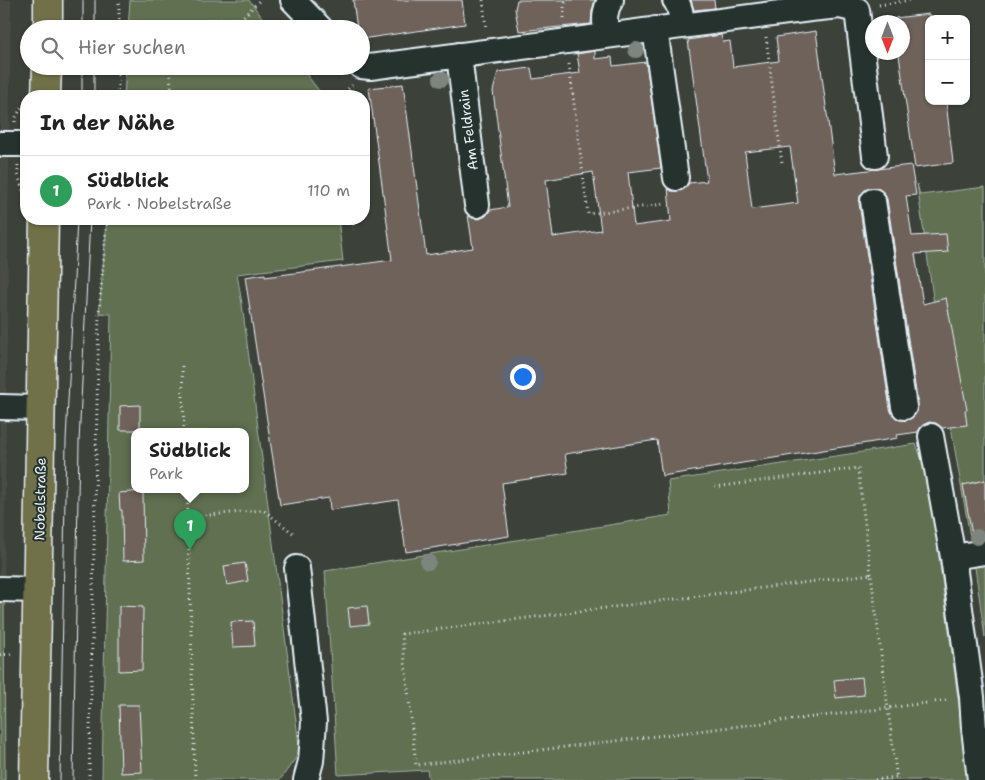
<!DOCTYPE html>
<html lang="de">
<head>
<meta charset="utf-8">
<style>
  body { margin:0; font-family:"Shantell Sans",sans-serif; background:#f6f6f6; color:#222 }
  .controls { position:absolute; right:15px; top:15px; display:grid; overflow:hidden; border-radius:10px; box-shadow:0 1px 4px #0004 }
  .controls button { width:45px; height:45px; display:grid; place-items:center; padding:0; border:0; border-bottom:1px solid #e0e0e0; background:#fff; color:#222; font:25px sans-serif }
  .compass { position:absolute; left:865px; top:15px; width:45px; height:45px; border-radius:50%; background:#fff; box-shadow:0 1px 4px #0004; rotate:180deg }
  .you { position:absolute; left:522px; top:376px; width:18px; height:18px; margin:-12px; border:4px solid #fff; border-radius:50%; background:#1a73e8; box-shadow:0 0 0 8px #1a73e833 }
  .badge { display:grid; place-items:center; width:32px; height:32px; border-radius:50%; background:#85585c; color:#fff; font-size:16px; font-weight:700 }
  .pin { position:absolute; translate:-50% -41px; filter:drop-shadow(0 1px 2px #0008) }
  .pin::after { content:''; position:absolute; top:26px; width:18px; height:15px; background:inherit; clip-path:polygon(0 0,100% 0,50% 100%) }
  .popup { position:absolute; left:131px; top:428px; width:118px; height:65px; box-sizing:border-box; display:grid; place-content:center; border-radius:10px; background:#fff; filter:drop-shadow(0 1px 4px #0005); font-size:16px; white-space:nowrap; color:#767676 }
  .popup b { font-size:19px; color:#222 }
  .popup::after { content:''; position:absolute; left:50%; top:100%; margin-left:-10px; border:10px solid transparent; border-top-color:#fff }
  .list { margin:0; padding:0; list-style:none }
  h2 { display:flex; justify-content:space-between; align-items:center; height:65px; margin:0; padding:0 20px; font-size:21px }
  h2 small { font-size:16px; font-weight:400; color:#767676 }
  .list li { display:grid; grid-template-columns:32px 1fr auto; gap:15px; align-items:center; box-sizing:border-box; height:70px; padding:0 20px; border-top:1px solid #e0e0e0 }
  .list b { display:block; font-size:19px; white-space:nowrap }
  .list p { margin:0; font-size:16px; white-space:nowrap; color:#767676 }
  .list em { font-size:16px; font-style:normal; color:#767676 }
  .icon { flex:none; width:28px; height:28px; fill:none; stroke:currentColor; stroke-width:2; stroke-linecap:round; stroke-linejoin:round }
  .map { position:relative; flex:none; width:985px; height:780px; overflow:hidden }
  .search { position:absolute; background:#fff; box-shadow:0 1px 4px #0004; left:20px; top:20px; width:350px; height:55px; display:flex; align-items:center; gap:12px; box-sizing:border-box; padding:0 18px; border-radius:28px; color:#767676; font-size:19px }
  .panel { position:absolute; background:#fff; box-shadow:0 1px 4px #0004; left:20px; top:90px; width:350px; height:135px; border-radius:20px }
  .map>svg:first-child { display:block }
</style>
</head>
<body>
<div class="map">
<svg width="985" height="780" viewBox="0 0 985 780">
  <rect width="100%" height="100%" fill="#3c413a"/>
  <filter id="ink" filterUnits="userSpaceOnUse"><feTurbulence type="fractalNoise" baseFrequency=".02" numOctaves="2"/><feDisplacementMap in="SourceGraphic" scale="10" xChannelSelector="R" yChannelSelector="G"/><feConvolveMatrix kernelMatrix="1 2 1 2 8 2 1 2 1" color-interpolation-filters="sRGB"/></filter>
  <g filter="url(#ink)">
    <path fill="#4b4b44" d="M0,0H11L4,589H0Z"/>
    <path fill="#617051" stroke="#a4b0a4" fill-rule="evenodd" d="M130,0H249L271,29H128Z
      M126,66H300L323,96H124Z
      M917,184L920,195L985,187V637L973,554L953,439Z
      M107,219H338L343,261L237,274L242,304L300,752L280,780H102L111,314L99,313ZM135,431H245V489H135Z
      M916,444L928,476L969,780H429L427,770L338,775L325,571L671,515L668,481Z
      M0,589H4L5,780H0Z"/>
    <path fill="#6e625a" stroke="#e8f1f8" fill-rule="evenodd" d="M353,0H462L465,24L361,39V29H357Z
      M517,0H595L592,11L591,24L519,31L515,9Z
      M691,0H714L715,8L694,10Z
      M929,14V101H946L953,163L915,168L899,55L900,52H902V22H896L895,18Z
      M816,31L835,174L911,165L916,195L906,196L912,236L946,234L948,252L915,254L923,304L946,298L967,410H965L967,425L942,428L936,423L929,422L922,426L918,432L897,435L898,438L662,476L657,440L565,454L568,473L502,483L509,536L406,552L398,500L330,510L329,498L280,505L245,277L265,274V277L392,260L369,88L403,84L426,255L473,248L468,215L472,218L479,219L486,216L490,210L508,207L493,91L498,72L531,68L533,79L580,73L577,54L595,51V59L612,57L613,66L646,62L661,168L628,172L634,226L671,221L668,188L671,191H678L685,188L689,183L707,181L688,40L721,35L723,42L730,41L733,67L779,61L776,37ZM790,147L798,203L752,209L745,152ZM593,172L601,230L553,237L546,180ZM870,188H878L884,193L887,199L918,405L917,412L913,417L907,420H899L893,415L890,409L859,203L860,196L864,191Z
      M140,405V430H120V406Z
      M985,480V539L973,540L963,485Z
      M143,491L144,560L123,561L122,510H120L119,493Z
      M245,563L248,581L227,585L224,566Z
      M119,606L143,607L142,670L119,671Z
      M367,606L369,624L350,626L348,608Z
      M253,621L255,646L233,647L231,622Z
      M862,677L864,695L836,698L834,680Z
      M119,705H139L142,772L121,773Z"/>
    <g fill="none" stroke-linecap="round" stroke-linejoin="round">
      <defs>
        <path id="minor" d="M293,0L321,29
          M675,0C681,7 681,17 682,26
          M655,29L676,178
          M606,36C605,23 603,11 611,0
          M459,55L477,205
          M361,66L370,67L810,9L840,6L857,10L875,156
          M0,144H26
          M873,201L904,407
          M0,407L41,408
          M931,436L953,557L972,697L974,728L980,780
          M953,557L985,552
          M297,568L314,722L311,761L306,780
          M0,589L38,590"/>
        <path id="major" d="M48,29V0
          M46,96L47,66
          M34,780L44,219"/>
      </defs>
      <use href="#minor" stroke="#e8f1f8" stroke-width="28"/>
      <use href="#major" stroke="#e8f1f8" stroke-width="31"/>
      <path stroke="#e8f1f8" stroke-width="3" stroke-dasharray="1 4" stroke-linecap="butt" d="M483,0L486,29
        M879,5L910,0
        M564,18V7L566,0
        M119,29V0
        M215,29L214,20L241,19L260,0
        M766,37L782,163
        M25,54V41
        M569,64L588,214L663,204
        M169,66L172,96
        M118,96V66
        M341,96L352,85
        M15,122V119L23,105
        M18,165V174L26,201
        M353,219L354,229
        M182,366L184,431
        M715,487L858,468L871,574
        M187,489L188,517
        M0,655L12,654
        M89,780L99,313L107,219
        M195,780L188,517L263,510L293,533
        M875,780L896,777
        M897,780L871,574L402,634L416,765L888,708L949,700"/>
      <use href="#minor" stroke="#26332d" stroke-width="24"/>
      <use href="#major" stroke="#6f704a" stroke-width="28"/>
      <path stroke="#e8f1f8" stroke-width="1" d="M83,29V0
        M95,29V0
        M82,96V66
        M94,96V66
        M60,780L66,441L77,219
        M73,780L79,442L90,219"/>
    </g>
    <g fill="#7d857e">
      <circle cx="636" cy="50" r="8"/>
      <circle cx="441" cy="79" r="8"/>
      <circle cx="977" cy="537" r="8"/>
      <circle cx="428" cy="562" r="8"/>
    </g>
  </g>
  <g text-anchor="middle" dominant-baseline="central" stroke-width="4" stroke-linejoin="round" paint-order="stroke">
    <g font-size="14" fill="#e8f1f8" stroke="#26332d">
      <text transform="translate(468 130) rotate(-97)">Am Feldrain</text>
      <text transform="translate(40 499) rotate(-89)">Nobelstraße</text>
    </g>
  </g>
</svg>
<div class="controls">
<button>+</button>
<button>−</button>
</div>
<svg class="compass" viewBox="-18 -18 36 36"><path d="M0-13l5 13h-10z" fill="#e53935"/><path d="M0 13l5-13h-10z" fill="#767676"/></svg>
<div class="you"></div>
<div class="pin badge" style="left:190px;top:550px;background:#2e9e5b">1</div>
<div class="popup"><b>Südblick</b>Park</div>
<div class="search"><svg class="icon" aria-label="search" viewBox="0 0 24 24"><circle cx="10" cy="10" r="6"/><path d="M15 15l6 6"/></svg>Hier suchen</div>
<section class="panel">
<h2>In der Nähe<small></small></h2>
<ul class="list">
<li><span class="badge" style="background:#2e9e5b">1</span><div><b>Südblick</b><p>Park · Nobelstraße</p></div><em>110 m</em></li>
</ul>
</section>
</div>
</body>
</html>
